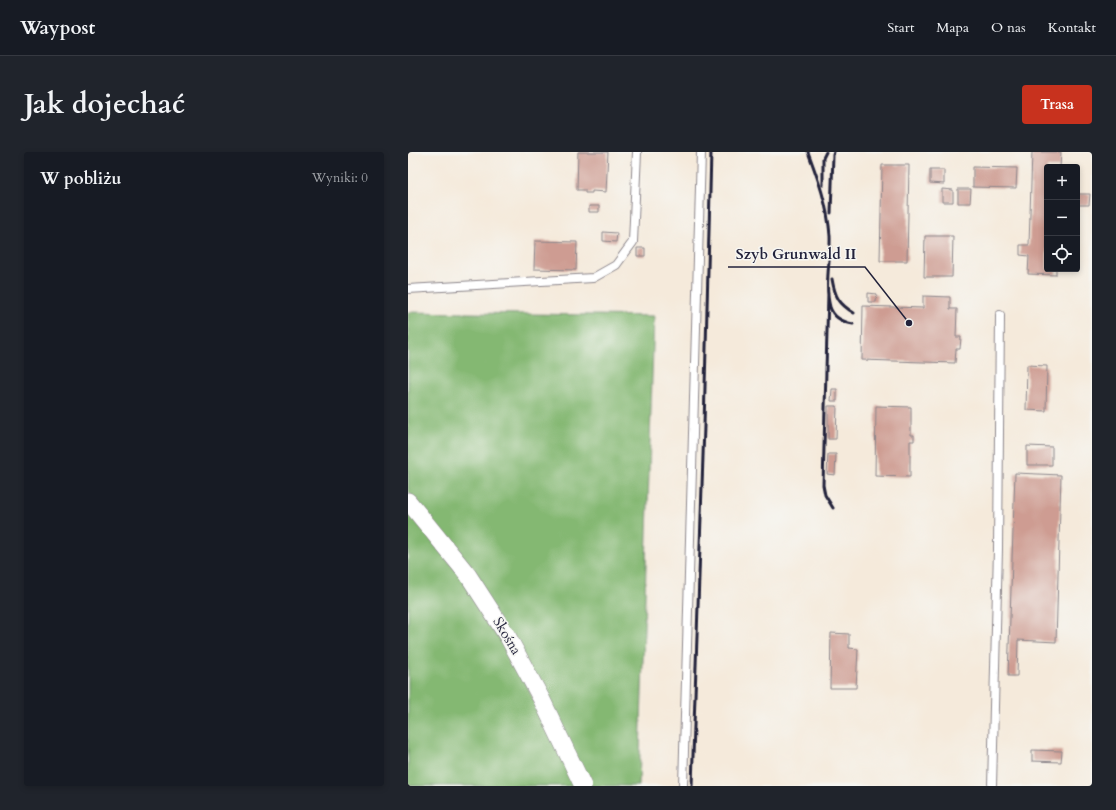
<!DOCTYPE html>
<html lang="pl">
<head>
<meta charset="utf-8">
<style>
  body { margin:0; font-family:Cardo,serif; background:#20242c; color:#f1f3f6 }
  .controls { position:absolute; right:12px; top:12px; display:grid; overflow:hidden; border-radius:4px; box-shadow:0 2px 6px #0003 }
  .controls button { width:36px; height:36px; display:grid; place-items:center; padding:0; border:0; border-bottom:1px solid #363941; background:#171b24; color:#f1f3f6; font:20px sans-serif }
  .list { margin:0; padding:0; list-style:none }
  h2 { display:flex; justify-content:space-between; align-items:center; height:52px; margin:0; padding:0 16px; font-size:17px }
  h2 small { font-size:13px; font-weight:400; color:#9ea1a6 }
  .icon { flex:none; width:22px; height:22px; fill:none; stroke:currentColor; stroke-width:2; stroke-linecap:round; stroke-linejoin:round }
  .map { position:relative; flex:none; width:684px; height:634px; overflow:hidden; border-radius:4px }
  header { display:flex; align-items:center; gap:24px; box-sizing:border-box; height:56px; padding:0 20px; background:#171b24; border-bottom:1px solid #363941 }
  header strong { font-size:19px }
  nav { display:flex; gap:22px; margin-inline-start:auto; font-size:14px }
  .intro { display:flex; align-items:center; justify-content:space-between; box-sizing:border-box; height:96px; padding:0 24px }
  h1 { margin:0; font-size:28px }
  .button { padding:10px 18px; border-radius:4px; background:#c8321e; color:#fff; font-size:14px; font-weight:700 }
  main { display:flex; gap:24px; padding:0 24px }
  aside { flex:1; background:#171b24; border-radius:4px; box-shadow:0 2px 6px #0003 }
  .map>svg:first-child { display:block }
</style>
</head>
<body>
<header>
<strong>Waypost</strong>
<nav><a>Start</a><a>Mapa</a><a>O nas</a><a>Kontakt</a></nav>
</header>
<div class="intro"><h1>Jak dojechać</h1><a class="button">Trasa</a></div>
<main>
<aside>
<h2>W pobliżu<small>Wyniki: 0</small></h2>
<ul class="list">
</ul>
</aside>
<div class="map">
<svg width="684" height="634" viewBox="0 0 684 634">
  <rect width="100%" height="100%" fill="#f6f6f2"/>
  <filter id="ink" filterUnits="userSpaceOnUse"><feTurbulence type="fractalNoise" baseFrequency=".025" numOctaves="2"/><feDisplacementMap in="SourceGraphic" scale="8" xChannelSelector="R" yChannelSelector="G"/><feConvolveMatrix kernelMatrix="1 2 1 2 8 2 1 2 1" color-interpolation-filters="sRGB"/></filter>
  <filter id="wash" filterUnits="userSpaceOnUse"><feTurbulence type="fractalNoise" baseFrequency=".012" numOctaves="4" result="noise"/><feDisplacementMap in="SourceGraphic" scale="16" xChannelSelector="R" yChannelSelector="G"/><feGaussianBlur stdDeviation="0.9" result="paint"/><feColorMatrix in="noise" values="0 0 0 0 0 0 0 0 0 0 0 0 0 0 0 0 0 1.4 0 .05"/><feComposite in="paint" operator="in"/></filter>
  <g filter="url(#wash)">
    <rect width="100%" height="100%" fill="#f5eadb"/>
    <path fill="#84b872" stroke="#536d56" d="M0,160L246,164L231,634H182L0,338Z
      M0,360L54,425L96,487L168,634H0Z"/>
    <g id="blocks">
      <path fill="#ce9c92" d="M170,0H200L198,40L184,39V41H177V38H169Z
        M624,0H653L652,15H639V117H648V123L620,122L621,104L612,103V93H621Z
        M474,13H501L499,109H472Z
        M565,15L609,16L608,36L565,35Z
        M522,18H536V32L522,31Z
        M534,37L545,38V50H534Z
        M550,37H563L562,51H550Z
        M669,42H682L681,53H669Z
        M181,54H191V60H181Z
        M195,80L209,81L208,90L195,89Z
        M517,84H545L544,125H516Z
        M127,89L169,90L168,118L126,117Z
        M229,96H237V104H229Z
        M460,141L469,142L468,150H460Z
        M515,144L542,145V157H549L548,185H553L552,197H548L547,211L454,208L455,154L515,156Z
        M619,213L639,214L638,259L618,258Z
        M424,237H429V249H423Z
        M420,254H429L428,287H420Z
        M468,254L503,255V283H506V289H502V325L467,324Z
        M619,294L644,295V313H619Z
        M420,302H428L427,323L419,322Z
        M607,321L653,323L648,490L610,488L609,524H600Z
        M423,481L441,482V496L450,497L448,536H422Z
        M624,598L654,599L653,610L624,609Z"/>
    </g>
  </g>
  <g filter="url(#ink)">
    <use href="#blocks" fill-opacity="0" stroke="#8c868b" stroke-width="1"/>
    <g fill="none" stroke-linecap="round" stroke-linejoin="round">
      <defs>
        <path id="lane" d="M0,137L185,126L208,113L225,90L229,0
          M275,634L293,0
          M584,634L590,397L592,163"/>
        <path id="street" d="M0,349L60,423L100,485L133,546L175,634"/>
      </defs>
      <use href="#lane" stroke="#8c868b" stroke-width="10"/>
      <use href="#street" stroke="#8c868b" stroke-width="18"/>
      <use href="#lane" stroke="#fff" stroke-width="8"/>
      <use href="#street" stroke="#fff" stroke-width="17"/>
      <path stroke="#22223b" stroke-width="3" d="M400,0C410,27 420,54 422,84C423,106 416,133 422,155C425,165 435,170 445,172
        M415,33V6L418,0
        M423,61L425,3L426,0
        M424,127C427,145 431,152 446,161
        M420,141L415,333L417,343L425,356
        M284,634L296,274L303,0"/>
    </g>
  </g>
  <g text-anchor="middle" dominant-baseline="central" stroke-width="3" stroke-linejoin="round" paint-order="stroke">
    <g font-size="14" fill="#22223b" stroke="#f6f6f2">
      <text transform="translate(99 484) rotate(59)">Skośna</text>
    </g>
  </g>
  <path fill="none" stroke="#22223b" stroke-width="1.5" d="M501 171L457 115H320"/>
  <circle fill="#22223b" stroke="#f6f6f2" stroke-width="1.5" cx="501" cy="171" r="4"/>
  <g font-size="15" text-anchor="middle" font-weight="bold" fill="#22223b" stroke="#f6f6f2" stroke-width="3" stroke-linejoin="round" paint-order="stroke">
    <text x="388" y="107">Szyb Grunwald II</text>
  </g>
</svg>
<div class="controls">
<button>+</button>
<button>−</button>
<button><svg class="icon" aria-label="locate" viewBox="0 0 24 24"><circle cx="12" cy="12" r="6"/><path d="M12 2v4M12 18v4M2 12h4M18 12h4"/></svg></button>
</div>
</div>
</main>
</body>
</html>
